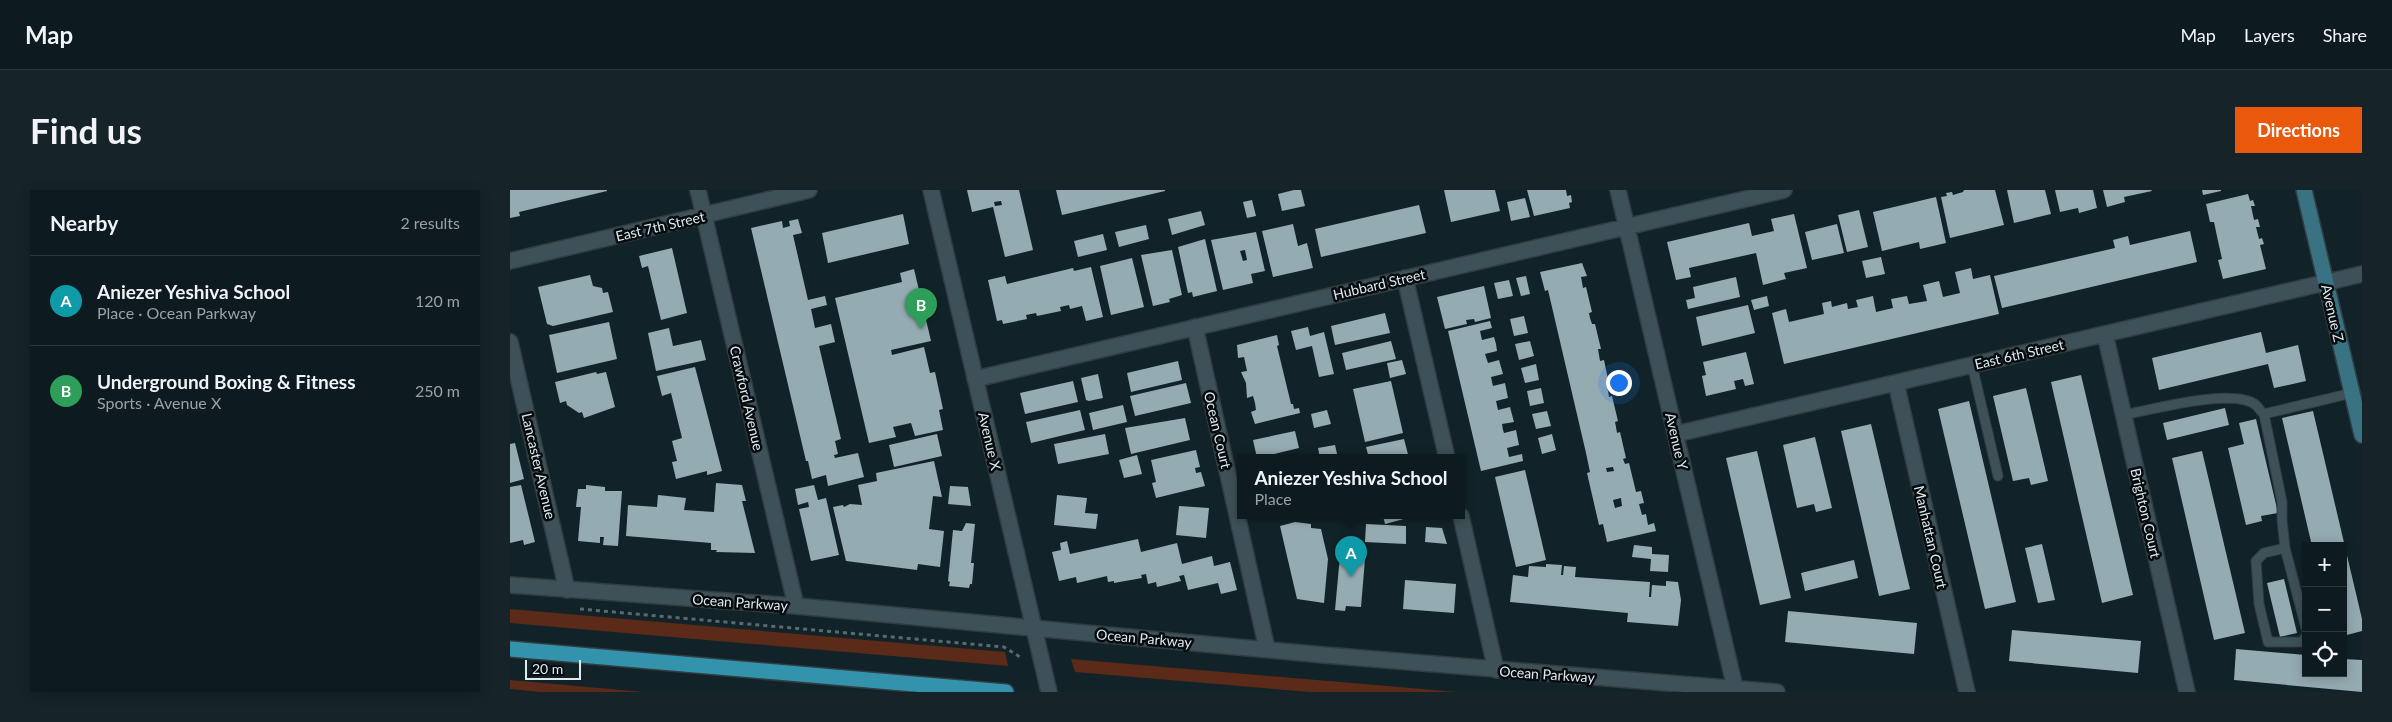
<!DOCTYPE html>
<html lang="en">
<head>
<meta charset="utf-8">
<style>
  body { margin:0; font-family:Lato,sans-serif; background:#162328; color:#f1f3f6 }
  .controls { position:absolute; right:15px; bottom:15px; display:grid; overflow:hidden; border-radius:0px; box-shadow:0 2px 12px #0003 }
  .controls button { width:45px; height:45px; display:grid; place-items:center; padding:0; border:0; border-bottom:1px solid #2d383d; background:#0d1a1f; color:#f1f3f6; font:25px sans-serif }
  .scale { position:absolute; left:15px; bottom:12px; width:56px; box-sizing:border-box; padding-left:5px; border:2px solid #dfeaee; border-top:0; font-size:14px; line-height:18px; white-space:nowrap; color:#dfeaee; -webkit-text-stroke:4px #050b0e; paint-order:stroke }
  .you { position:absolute; left:1108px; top:192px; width:18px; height:18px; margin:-12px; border:4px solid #fff; border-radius:50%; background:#1a73e8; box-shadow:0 0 0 8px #1a73e833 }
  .badge { display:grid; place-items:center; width:32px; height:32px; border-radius:50%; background:#ea580c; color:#fff; font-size:16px; font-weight:700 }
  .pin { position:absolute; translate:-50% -41px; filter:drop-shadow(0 1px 2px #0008) }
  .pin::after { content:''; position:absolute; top:26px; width:18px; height:15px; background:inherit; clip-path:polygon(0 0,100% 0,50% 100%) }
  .popup { position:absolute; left:727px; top:264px; width:228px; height:65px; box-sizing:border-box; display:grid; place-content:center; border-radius:0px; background:#0d1a1f; filter:drop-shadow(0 1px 4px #0005); font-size:16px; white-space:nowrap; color:#9aa1a4 }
  .popup b { font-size:19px; color:#f1f3f6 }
  .popup::after { content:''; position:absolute; left:50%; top:100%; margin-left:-10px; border:10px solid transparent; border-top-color:#0d1a1f }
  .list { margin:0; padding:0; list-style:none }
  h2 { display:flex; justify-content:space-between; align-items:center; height:65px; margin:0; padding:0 20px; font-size:21px }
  h2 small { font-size:16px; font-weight:400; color:#9aa1a4 }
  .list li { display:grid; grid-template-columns:32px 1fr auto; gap:15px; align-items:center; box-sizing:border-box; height:90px; padding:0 20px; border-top:1px solid #2d383d }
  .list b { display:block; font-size:19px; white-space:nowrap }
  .list p { margin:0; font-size:16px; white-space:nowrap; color:#9aa1a4 }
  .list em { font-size:16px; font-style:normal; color:#9aa1a4 }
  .icon { flex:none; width:28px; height:28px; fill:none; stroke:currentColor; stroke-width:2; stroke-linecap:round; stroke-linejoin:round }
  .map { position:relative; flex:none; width:1852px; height:502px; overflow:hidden; border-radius:0px }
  header { display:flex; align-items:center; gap:30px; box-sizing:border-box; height:70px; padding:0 25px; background:#0d1a1f; border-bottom:1px solid #2d383d }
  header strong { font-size:24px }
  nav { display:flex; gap:28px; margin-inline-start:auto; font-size:18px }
  .intro { display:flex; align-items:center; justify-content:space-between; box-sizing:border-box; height:120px; padding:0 30px }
  h1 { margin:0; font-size:35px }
  .button { padding:12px 22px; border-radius:0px; background:#ea580c; color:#fff; font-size:18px; font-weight:700 }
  main { display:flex; gap:30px; padding:0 30px }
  aside { flex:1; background:#0d1a1f; border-radius:0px; box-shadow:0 2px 12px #0003 }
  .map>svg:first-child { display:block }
</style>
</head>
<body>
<header>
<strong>Map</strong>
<nav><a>Map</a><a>Layers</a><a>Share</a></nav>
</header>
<div class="intro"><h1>Find us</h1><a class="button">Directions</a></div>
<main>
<aside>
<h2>Nearby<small>2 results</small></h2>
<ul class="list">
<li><span class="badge" style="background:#0f9aa8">A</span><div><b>Aniezer Yeshiva School</b><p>Place · Ocean Parkway</p></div><em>120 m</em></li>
<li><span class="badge" style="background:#2e9e5b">B</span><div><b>Underground Boxing &amp; Fitness</b><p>Sports · Avenue X</p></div><em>250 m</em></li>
</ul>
</aside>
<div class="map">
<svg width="1852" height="502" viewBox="0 0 1852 502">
  <rect width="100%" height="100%" fill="#112329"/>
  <path fill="#5b2a18" d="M0,419L495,462L498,476L0,433Z
    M561,469L947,502H799L565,482Z
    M0,490L133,502H29L0,499Z"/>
  <path fill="#95abb2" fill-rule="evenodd" d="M0,0H97V1L9,22L10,26L0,28Z
    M457,0H509L523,60L495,67L483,17L462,22ZM491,11L492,15L485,16L484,12Z
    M546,0H655V1L552,25Z
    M784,0H791L795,16L772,21L768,4Z
    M934,0H985L990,21L941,32Z
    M1017,0H1056L1057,6L1061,5L1062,12L1059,13L1060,18L1024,26Z
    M1454,0H1485L1494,35L1440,48L1431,7L1437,6L1436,3L1442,2L1443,5L1453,2Z
    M1497,0H1535L1541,24L1504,33Z
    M1545,0H1583L1587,18L1569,23L1568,18L1550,22Z
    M1593,0H1641L1642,1L1614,7L1615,12L1597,17Z
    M1692,0H1711V1L1693,5Z
    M1738,4L1740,11L1743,10L1745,16H1741L1744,30L1748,29L1750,37H1746L1749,49L1752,48L1754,54L1750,55L1756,79L1713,89L1708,70L1712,69L1708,51L1704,32H1700L1696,14Z
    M1426,7L1436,53L1410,59L1409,52L1372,61L1363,22Z
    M1015,8L1020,27L1001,31L997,12Z
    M742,10L746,26L737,28L733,12Z
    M909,15L916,43L811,67L805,39Z
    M1349,20L1358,57L1337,62L1328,25Z
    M691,21L695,35L662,45L658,29Z
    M393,24L399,54L318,73L312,43Z
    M1284,24L1297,78L1274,83L1276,89L1253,95L1246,63L1179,78L1181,87L1166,90L1157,52L1239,33L1242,46L1264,41L1261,29Z
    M288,29L292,43L283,45L298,110L315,106L317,115L301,119L305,138L321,134L325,152L309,156L331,249L325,251L328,264L324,265L325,268L348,263L354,287L318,296L316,285L302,289L298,271H296L241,38L272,31L273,38L280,36L279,31Z
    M783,34L788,56L797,53L803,78L763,87L752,41Z
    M1327,34L1334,63L1302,70L1295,42Z
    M636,35L639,49L609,57L605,42Z
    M1680,41L1687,72L1492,118L1484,86L1605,58L1603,50L1618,46L1620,55Z
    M746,42L755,81L741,84L743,93L713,100L701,50ZM735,60L737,70L733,71L730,61Z
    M593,44L597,60L568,67L564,51Z
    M695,49L707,101L683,107L682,102L678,103L668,57Z
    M162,58L177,123L151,130L138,76L132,78L129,66Z
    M662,60L672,105L659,109L660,112L643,116L631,65Z
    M1371,67L1375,84L1356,88L1352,71Z
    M622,68L634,117L601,125L590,76Z
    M1072,73L1077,86L1071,87L1073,98L1076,97L1082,122L1079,123L1080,128L1082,134H1085L1091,159H1088L1090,171L1094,170L1099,194L1096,195L1098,201L1099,207L1102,206L1108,231L1105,232L1106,237L1107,243L1110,242L1116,268L1113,269L1115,274L1119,273L1126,302L1131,301L1134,313L1129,314L1132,325L1136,324L1138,335L1144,333L1146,341L1097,352L1093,334L1089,335L1077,283L1080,282L1076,263L1038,100L1035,101L1030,82ZM1103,277L1104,281L1097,282L1096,278ZM1111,308L1112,316L1105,318L1103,310Z
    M581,77L593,127L576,131L572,116L560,119L559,115L550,117L551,121L527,126L526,123L516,125L517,129L493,134L492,130L487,131L478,90L495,86L497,94L563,78L564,81Z
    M1461,78L1463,89L1480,85L1489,124L1274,174L1262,123L1276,119L1279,132L1314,124L1312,113L1321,111L1322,117L1337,113L1338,119L1348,117L1346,110L1363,106L1366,122L1383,118L1381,109L1397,106L1399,114L1417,111L1413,95L1429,91L1433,107L1450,103L1445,82Z
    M404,79L421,151L381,160L382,165L414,157L420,183L425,182L433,219L429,220L433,240L405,246L401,233L383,237L386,247L359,253L325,108L392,92L390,83Z
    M80,85L83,96L92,98L93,103L98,102L103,122L43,136L37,134L28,97Z
    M1016,86L1020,104L1011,106L1006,88Z
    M1226,87L1230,107L1178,119L1176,110L1185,108L1183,97Z
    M999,90L1003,106L988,109L984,93Z
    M974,96L981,128L965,132L964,129L956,130L957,134L935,139L927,107Z
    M1257,106L1259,116L1244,120L1241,110Z
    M1238,115L1245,143L1192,156L1186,127Z
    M875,123L880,143L825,155L821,136Z
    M1014,126L1018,143L1004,146L1000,129Z
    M980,131L982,138L970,141L972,150L984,147L986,154L987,161L975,164L978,173L989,170L993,184L981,187L982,192L983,196L995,193L998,208L986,211L988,220L1000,217L1004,232L992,234L993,240L994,243L1006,240L1009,255L997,258L999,267L1012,264L1013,271L971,281L938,141Z
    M99,132L107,169L47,183L39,145Z
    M798,137L800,146L814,142L824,184L809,187L802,156L786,160L781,141Z
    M159,138L163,156L191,150L196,170L146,181L138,143Z
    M1751,142L1756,163L1788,155L1796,191L1764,198L1758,174L1649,200L1642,168Z
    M767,145L769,155L767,156L781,214H783L784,219L789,218L790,223L745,234L741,222L746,220L745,213L743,206L737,208L736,193L731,182L737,181L734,167L728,168L727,155Z
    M881,151L886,169L836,180L832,163Z
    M1020,151L1024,166L1009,170L1005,154Z
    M1236,162L1244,194L1235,196L1233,189L1224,191L1226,199L1196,206L1192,186L1196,185L1193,172Z
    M892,170L896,184L880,188L877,173Z
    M668,171L672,190L621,202L617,183Z
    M1026,174L1029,190L1015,193L1011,178Z
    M185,177L212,281L197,285V281L166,289L162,272L167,271L162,251L172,248L161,203L152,206L147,186Z
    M86,182L87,184L96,182L105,217L74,228L72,222L69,223L57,215L56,211L50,213L45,192Z
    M588,184L593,208L579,211L576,210L571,188Z
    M1571,185L1623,405L1592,413L1541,192Z
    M563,191L568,212L515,224L510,203Z
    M881,191L893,243L855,252L843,199Z
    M676,193L681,213L625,226L620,206Z
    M1031,198L1034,213L1020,216L1017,201Z
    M1516,198L1538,291L1521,295L1519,288L1503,291L1483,206Z
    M1459,211L1506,412L1475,419L1428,219Z
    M613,215L617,232L583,240L579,223Z
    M1715,218L1719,235L1657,250L1653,233Z
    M570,220L575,240L521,253L516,232Z
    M817,220L821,234L804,238L801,224Z
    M1037,221L1041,236L1026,239L1022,224Z
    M1803,221L1852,429V441L1833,446V356H1802L1772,228Z
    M675,228L680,250L621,264L615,238Z
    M1746,229L1768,323L1751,326L1752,331L1736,335L1718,258L1734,254L1729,233Z
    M1361,234L1400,399L1369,406L1331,241Z
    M785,241L789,258L747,268L743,250Z
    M427,244L432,266L384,277L379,255Z
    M595,244L599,264L548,274L544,254Z
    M1042,244L1046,260L1032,264L1028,248Z
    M1305,247L1322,318L1306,322L1304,314L1287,318L1273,255Z
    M894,249L899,268H859L856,257Z
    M5,253L14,289L0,293V254Z
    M825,255L828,268H810L808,258Z
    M686,260L690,277L685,278L686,283L691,282L695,296L646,308L642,293L646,292L641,270Z
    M1247,261L1281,408L1250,415L1216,268Z
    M1692,261L1735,443L1704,450L1662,268Z
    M627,265L632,284L614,288L609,270Z
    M424,271L432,307L423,306L419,339L434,341L430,377L408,374L407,380L336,371L323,317L333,315L334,317L340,314L352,315L348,295L367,291L366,283Z
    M1015,280L1036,370L1006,377L985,287Z
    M206,293L232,295L236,311H232L245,363L206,362L207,360H201V353L116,346L118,315L147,317L148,305L176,308L174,320L204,322Z
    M11,295L25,352L14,355L13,350L0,353V297Z
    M76,295L95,297V301H112L108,356L93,355L94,347H90V353L68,351L71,317H66L68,299H76Z
    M304,295L308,310L316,308L329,365L301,371L289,319L299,317L298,312L288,315L285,299Z
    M440,296L458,297L461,316L438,314Z
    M547,305L577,308L575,323L588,324L586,339L544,335Z
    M669,316L699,318L696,348L666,345Z
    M873,326H905L875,334Z
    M785,332L801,334V338L811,339L818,369L814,413L787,409L770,336Z
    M456,333L465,334L461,373H464L462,394H460L459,398L439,396L440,392L438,391L443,340L452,341Z
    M856,334L896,336V354L855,352Z
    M916,337L932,338L937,354L915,352Z
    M628,349L631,362L667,353L672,374L702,366L704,376L720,372L727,400L711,404L708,393L678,400L674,385L669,386L671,391L647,397L646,392L638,394L636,384L631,385L632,388L604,393V391L598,392L597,386L567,393L566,387L549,391L542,362L551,360L550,353L557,351L560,364Z
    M1532,354L1545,410L1528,413L1515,358Z
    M831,355L856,357L851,417L836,416L835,421L825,420Z
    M1124,355L1142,357V364L1159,365L1158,382L1140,381L1141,369L1122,367Z
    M1344,370L1348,388L1295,401L1291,383Z
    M1036,374L1052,375L1051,385H1053L1054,376L1066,377L1065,387L1140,392L1139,407H1141L1142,395L1156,396V391L1168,392L1171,410L1168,436L1117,432L1118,423L1000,412L1003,385L1018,387L1019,376L1036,377Z
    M1774,389L1787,443L1770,447L1757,393Z
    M895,390L946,394L944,423L893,419Z
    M1278,421L1407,433L1404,464L1275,452Z
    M1502,440L1631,451L1628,483L1499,471Z
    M1726,459L1796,465V483H1833V469L1852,470V502L1724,490Z"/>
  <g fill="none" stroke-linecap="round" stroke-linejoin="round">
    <defs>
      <path id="lane" d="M1462,175L1488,286
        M1614,225C1641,220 1724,197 1746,215C1749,218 1751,222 1754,224
        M1775,358L1754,363L1746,371L1749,414L1758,452H1791L1796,447
        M1796,438L1775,358L1772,330V312L1754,224L1842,203"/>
      <path id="street" d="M188,0L286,416
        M421,0L539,502
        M1108,0L1226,502
        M0,71L299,0
        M895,88L937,268
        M685,137L757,459
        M1595,144L1677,502
        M0,152L57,400
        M465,189L1274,0
        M1386,193L1457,502
        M1166,244L1852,84
        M951,326L986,480
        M0,395L286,416L814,465L1267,502"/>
      <path id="secondary" d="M1794,0L1852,245"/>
      <path id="primary" d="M0,459L496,502"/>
    </defs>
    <use href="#lane" stroke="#313d42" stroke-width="11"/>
    <use href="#street" stroke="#313d42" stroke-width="18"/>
    <use href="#secondary" stroke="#313d42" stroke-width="18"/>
    <use href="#primary" stroke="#313d42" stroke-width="18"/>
    <path stroke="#5a6a6f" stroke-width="3" stroke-dasharray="4 4" stroke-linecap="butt" d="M70,419L494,457L510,467"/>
    <use href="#lane" stroke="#3e5158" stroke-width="9"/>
    <use href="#street" stroke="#3e5158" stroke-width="15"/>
    <use href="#secondary" stroke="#397282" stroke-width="15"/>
    <use href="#primary" stroke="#3392ac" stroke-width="15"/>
  </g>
  <g text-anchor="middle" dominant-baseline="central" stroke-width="5" stroke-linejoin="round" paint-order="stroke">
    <g font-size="14" fill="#dfeaee" stroke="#050b0e">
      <text transform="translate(150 36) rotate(-13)">East 7th Street</text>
      <text transform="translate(869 94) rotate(-13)">Hubbard Street</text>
      <text transform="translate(1823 123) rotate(77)">Avenue Z</text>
      <text transform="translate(1509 164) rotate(-13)">East 6th Street</text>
      <text transform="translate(237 208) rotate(77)">Crawford Avenue</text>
      <text transform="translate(708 240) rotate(77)">Ocean Court</text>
      <text transform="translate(480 251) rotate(77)">Avenue X</text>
      <text transform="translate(1167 251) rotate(77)">Avenue Y</text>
      <text transform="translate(29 276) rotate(77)">Lancaster Avenue</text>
      <text transform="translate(1636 323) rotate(77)">Brighton Court</text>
      <text transform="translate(1421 347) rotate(77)">Manhattan Court</text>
      <text transform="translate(230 412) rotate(4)">Ocean Parkway</text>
      <text transform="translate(634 448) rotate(5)">Ocean Parkway</text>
      <text transform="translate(1037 484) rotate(4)">Ocean Parkway</text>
    </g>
  </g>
</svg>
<div class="controls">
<button>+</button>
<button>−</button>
<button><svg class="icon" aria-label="locate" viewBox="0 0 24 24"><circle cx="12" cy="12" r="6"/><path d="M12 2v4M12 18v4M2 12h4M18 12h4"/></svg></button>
</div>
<div class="scale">20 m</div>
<div class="you"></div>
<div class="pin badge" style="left:841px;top:387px;background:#0f9aa8">A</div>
<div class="popup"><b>Aniezer Yeshiva School</b>Place</div>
<div class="pin badge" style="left:411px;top:139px;background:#2e9e5b">B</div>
</div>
</main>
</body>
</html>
